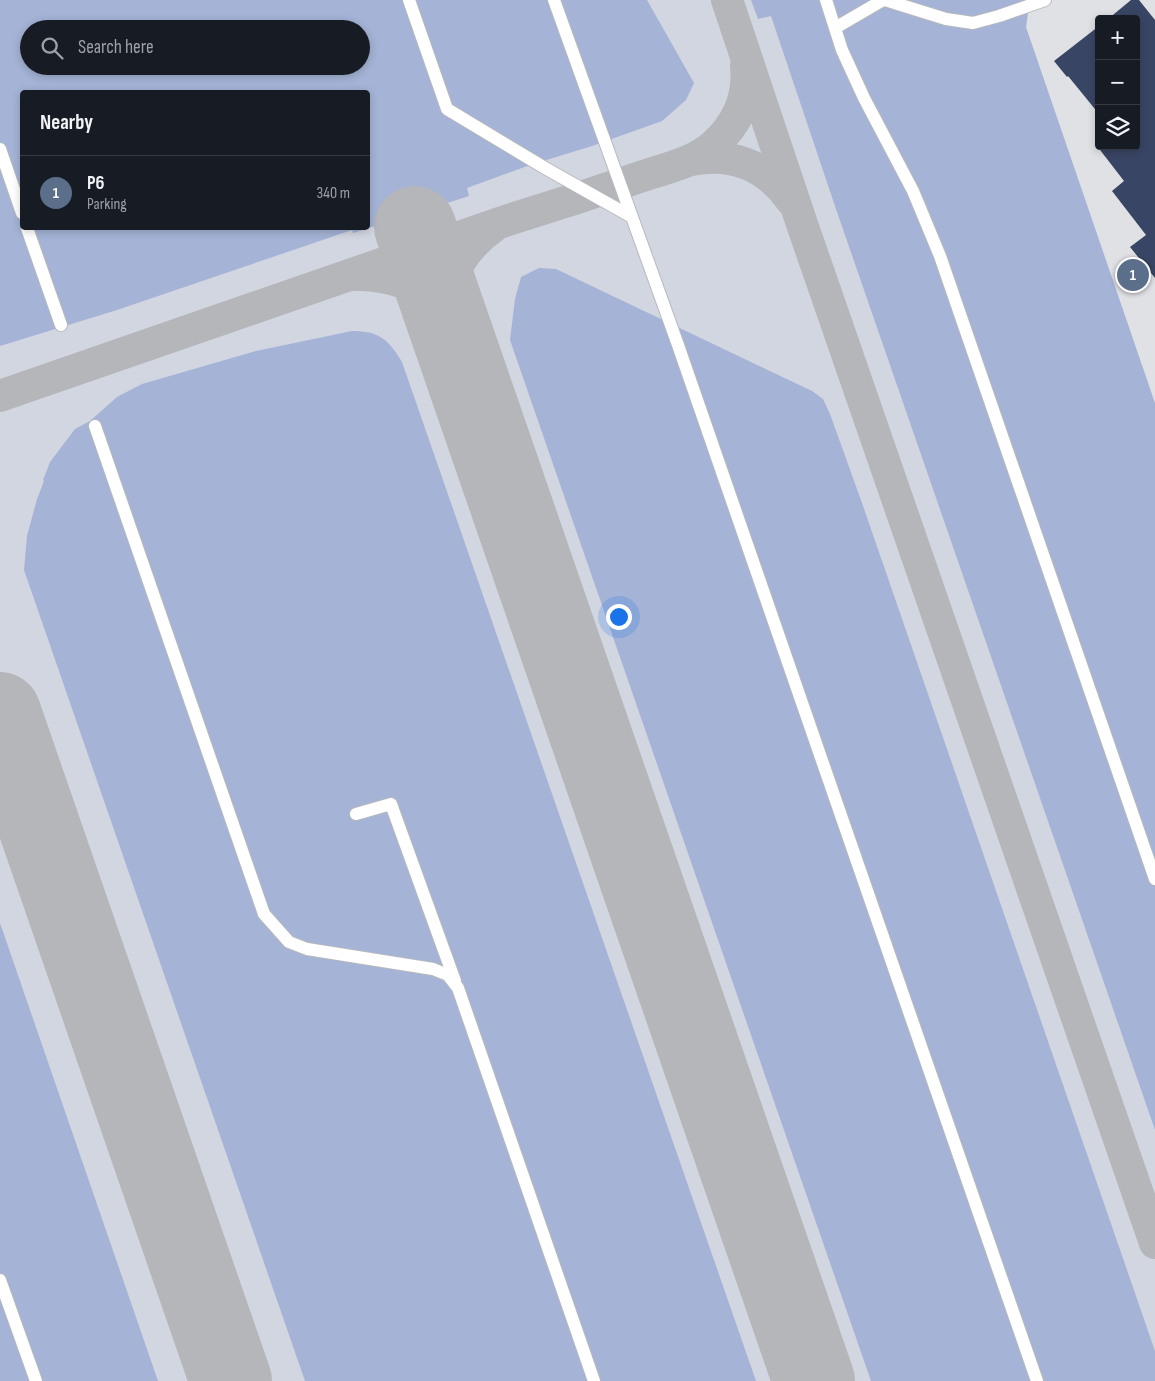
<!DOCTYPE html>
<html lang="en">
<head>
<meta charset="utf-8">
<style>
  body { margin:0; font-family:"Sofia Sans Condensed",sans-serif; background:#242831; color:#f1f3f6 }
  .controls { position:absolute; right:15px; top:15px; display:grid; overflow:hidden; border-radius:5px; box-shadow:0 2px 8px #0003 }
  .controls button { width:45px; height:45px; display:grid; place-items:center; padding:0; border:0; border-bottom:1px solid #363941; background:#171b24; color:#f1f3f6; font:25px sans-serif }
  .you { position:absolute; left:618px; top:616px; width:18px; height:18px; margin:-12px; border:4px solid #fff; border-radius:50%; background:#1a73e8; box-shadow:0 0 0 8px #1a73e833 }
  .badge { display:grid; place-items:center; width:32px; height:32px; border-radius:50%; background:#0f766e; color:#fff; font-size:16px; font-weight:700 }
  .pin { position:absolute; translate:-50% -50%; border:2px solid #fff; box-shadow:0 1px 5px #0006 }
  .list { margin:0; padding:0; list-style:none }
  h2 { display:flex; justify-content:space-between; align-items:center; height:65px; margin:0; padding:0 20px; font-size:21px }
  h2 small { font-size:16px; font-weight:400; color:#9ea1a6 }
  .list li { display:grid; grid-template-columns:32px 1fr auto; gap:15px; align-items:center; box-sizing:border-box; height:75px; padding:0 20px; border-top:1px solid #363941 }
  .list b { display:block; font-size:19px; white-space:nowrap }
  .list p { margin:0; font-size:16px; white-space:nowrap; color:#9ea1a6 }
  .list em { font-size:16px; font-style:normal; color:#9ea1a6 }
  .icon { flex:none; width:28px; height:28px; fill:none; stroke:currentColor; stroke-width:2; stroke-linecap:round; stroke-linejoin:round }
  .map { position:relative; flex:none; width:1155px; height:1381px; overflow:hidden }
  .search { position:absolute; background:#171b24; box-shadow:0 2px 8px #0003; left:20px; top:20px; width:350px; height:55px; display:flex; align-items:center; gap:12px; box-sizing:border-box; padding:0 18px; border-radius:28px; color:#9ea1a6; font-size:19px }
  .panel { position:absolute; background:#171b24; box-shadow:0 2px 8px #0003; left:20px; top:90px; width:350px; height:140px; border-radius:5px }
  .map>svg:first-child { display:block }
</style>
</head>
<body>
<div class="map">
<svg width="1155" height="1381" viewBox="0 0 1155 1381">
  <rect width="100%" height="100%" fill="#e0e1e5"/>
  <path fill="#d2d6e1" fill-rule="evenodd" d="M0,0H833L1155,597V1381H0ZM29,29H361V66H29ZM22,92H368V228H22Z"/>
  <path fill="#a4b3d6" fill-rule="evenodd" d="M0,0H647L694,83L686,100L662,121L592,146L530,165L467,188L469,196L353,233L352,230L117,310L0,346ZM29,29H361V66H29ZM22,92H368V228H22Z
    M751,0H1030L1026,27L1155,403V1130L837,212L771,16L758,19Z
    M539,268L556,269L812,391L823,399L830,414L862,503L1155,1351V1381H871L510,340L515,299L521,277Z
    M352,331C379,331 388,339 402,362L756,1381H305L24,570L27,536L37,499L44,481L43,480L50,462L75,429L90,421L117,397L142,384L256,351Z
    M0,923L158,1381H0Z"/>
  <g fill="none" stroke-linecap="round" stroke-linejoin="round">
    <path stroke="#b5b6ba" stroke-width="32" d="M727,0L802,224L1155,1243
      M691,160C732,152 767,166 791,200
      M356,275C384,274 423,285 442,307
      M442,307C447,276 467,245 492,228
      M0,396L505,221C551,207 597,192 643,176C667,168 696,162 715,144C738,123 749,97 746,66"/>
    <path stroke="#b5b6ba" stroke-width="82" d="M415,227L814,1381
      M0,713L231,1381"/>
  </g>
  <path fill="#394564" d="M1131,0H1139L1155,20V278L1130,247L1146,235L1112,191L1124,181L1097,146H1136V19H1108Z
    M1099,26V114L1068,76L1067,77L1054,61Z"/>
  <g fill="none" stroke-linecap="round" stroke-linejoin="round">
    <defs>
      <path id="minor" d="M409,0L447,109L545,168L632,217
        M554,0L678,345L1037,1381
        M826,0L842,50L864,98L913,191L940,256L1155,879
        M885,0L946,19L973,23L999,16L1045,0
        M835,28L883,0
        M0,149L22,213
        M27,228L61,325
        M95,426L264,914L289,942L307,949L433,969L448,975L458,988L594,1381
        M356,814L391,804L455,981
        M0,1280L36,1381"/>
    </defs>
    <use href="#minor" stroke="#b7b9bc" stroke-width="14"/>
    <use href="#minor" stroke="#fff" stroke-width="12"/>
  </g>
</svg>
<div class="controls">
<button>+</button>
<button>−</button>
<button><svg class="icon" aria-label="layers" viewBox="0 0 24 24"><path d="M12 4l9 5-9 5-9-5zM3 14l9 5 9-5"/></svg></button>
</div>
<div class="you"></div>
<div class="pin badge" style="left:1133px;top:275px;background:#5c6f8a">1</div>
<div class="search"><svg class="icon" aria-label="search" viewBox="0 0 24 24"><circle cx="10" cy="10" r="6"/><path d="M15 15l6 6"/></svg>Search here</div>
<section class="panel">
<h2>Nearby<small></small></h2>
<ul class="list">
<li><span class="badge" style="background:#5c6f8a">1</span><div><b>P6</b><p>Parking</p></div><em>340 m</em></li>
</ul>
</section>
</div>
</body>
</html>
